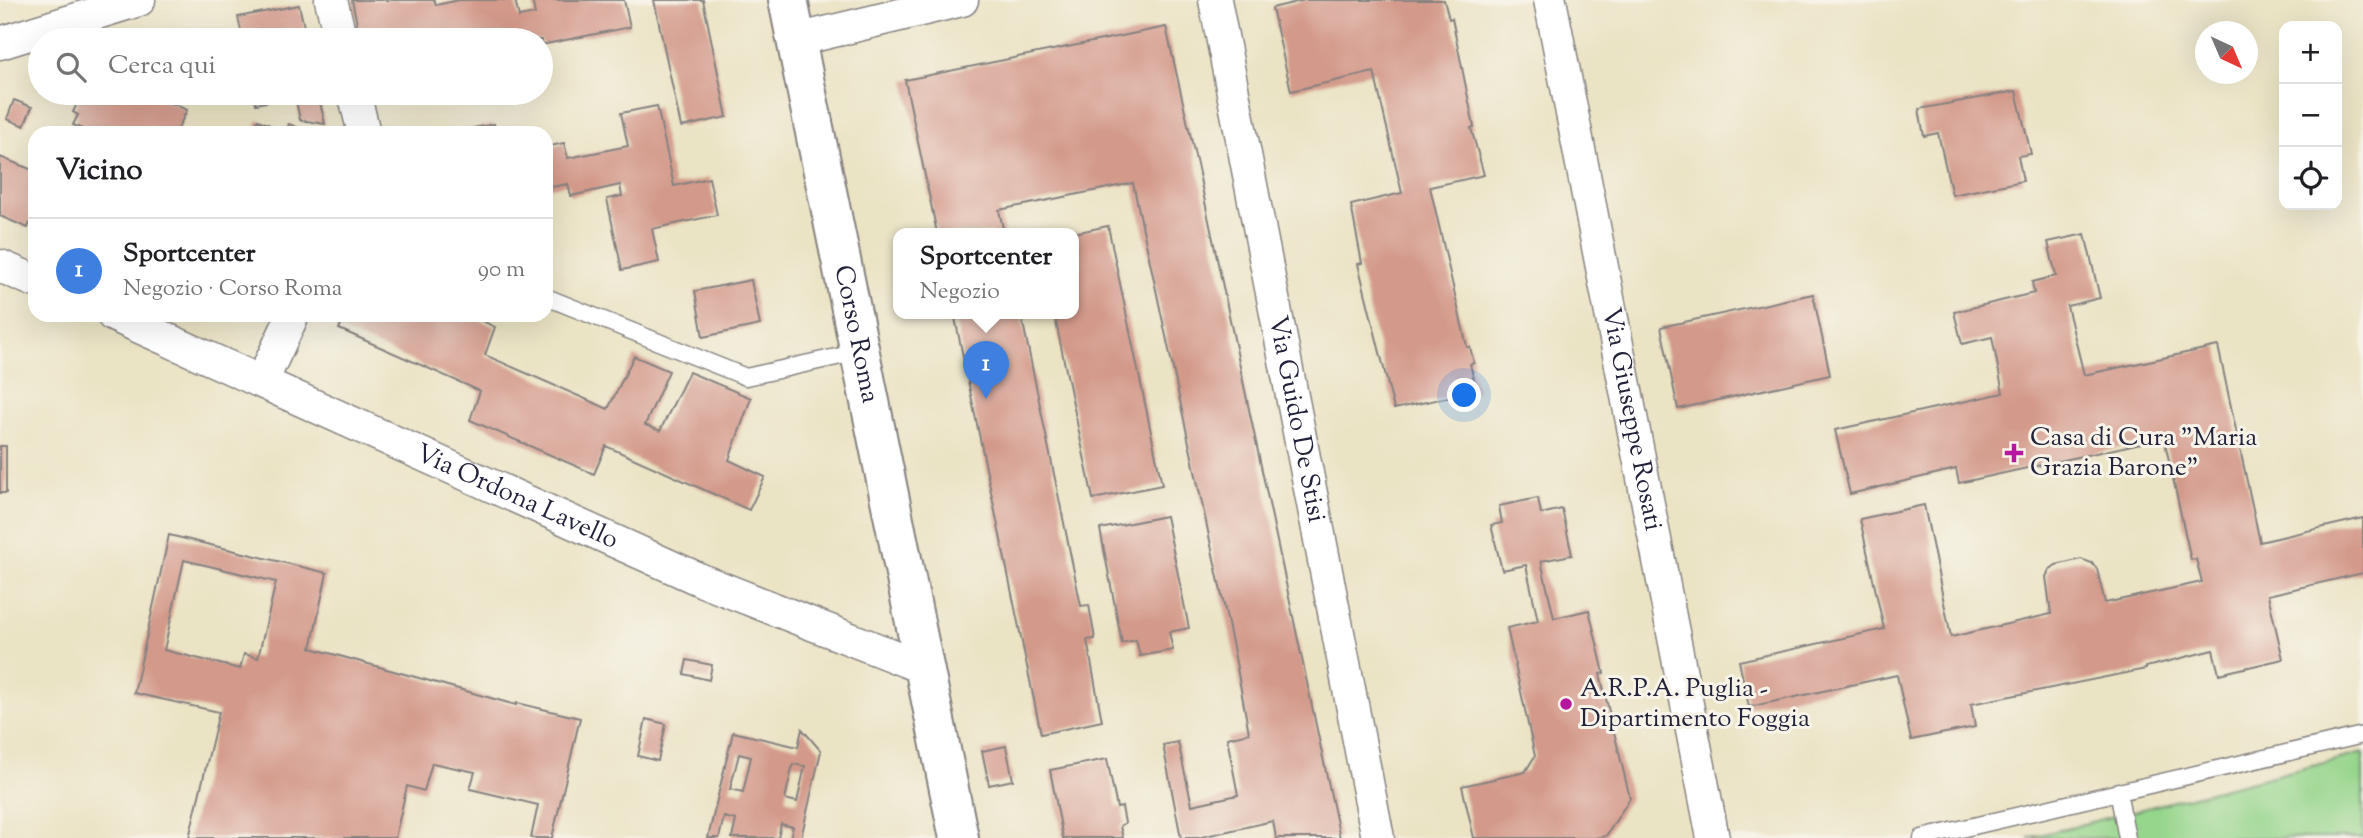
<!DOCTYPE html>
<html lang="it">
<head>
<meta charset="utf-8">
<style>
  body { margin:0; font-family:"Sorts Mill Goudy",serif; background:#f6f6f6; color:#202124 }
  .controls { position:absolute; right:21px; top:21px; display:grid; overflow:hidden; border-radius:14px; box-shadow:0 7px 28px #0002 }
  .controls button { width:63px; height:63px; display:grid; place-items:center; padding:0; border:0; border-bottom:2px solid #e0e0e0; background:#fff; color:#202124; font:35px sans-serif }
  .compass { position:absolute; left:2195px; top:21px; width:63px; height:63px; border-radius:50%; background:#fff; box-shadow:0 7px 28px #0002; rotate:136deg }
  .you { position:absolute; left:1465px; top:396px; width:24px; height:24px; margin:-18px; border:5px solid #fff; border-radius:50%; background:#1a73e8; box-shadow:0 0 0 10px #1a73e833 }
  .badge { display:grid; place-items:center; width:46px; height:46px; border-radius:50%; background:#2563eb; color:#fff; font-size:23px; font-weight:700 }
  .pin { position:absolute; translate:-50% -58px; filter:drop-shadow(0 2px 4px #0008) }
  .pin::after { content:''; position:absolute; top:37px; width:24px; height:21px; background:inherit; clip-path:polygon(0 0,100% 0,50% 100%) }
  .popup { position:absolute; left:893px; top:228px; width:186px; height:91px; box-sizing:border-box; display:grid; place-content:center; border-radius:14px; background:#fff; filter:drop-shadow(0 2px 5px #0005); font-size:23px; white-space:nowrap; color:#757577 }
  .popup b { font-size:26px; color:#202124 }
  .popup::after { content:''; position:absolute; left:50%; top:100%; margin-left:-14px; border:14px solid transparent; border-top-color:#fff }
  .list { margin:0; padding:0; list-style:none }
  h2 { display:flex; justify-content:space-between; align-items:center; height:91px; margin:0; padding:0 28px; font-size:30px }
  h2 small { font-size:23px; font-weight:400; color:#757577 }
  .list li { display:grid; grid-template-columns:46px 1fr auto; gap:21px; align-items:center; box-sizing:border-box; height:105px; padding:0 28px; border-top:2px solid #e0e0e0 }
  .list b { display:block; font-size:26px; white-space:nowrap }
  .list p { margin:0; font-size:23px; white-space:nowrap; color:#757577 }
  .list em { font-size:23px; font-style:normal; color:#757577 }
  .icon { flex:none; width:38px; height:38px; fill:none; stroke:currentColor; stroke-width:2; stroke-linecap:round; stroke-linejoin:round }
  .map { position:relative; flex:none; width:2363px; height:838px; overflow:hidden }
  .search { position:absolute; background:#fff; box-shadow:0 7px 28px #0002; left:28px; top:28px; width:525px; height:77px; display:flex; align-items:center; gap:18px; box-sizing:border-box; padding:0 24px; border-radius:38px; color:#757577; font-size:26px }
  .panel { position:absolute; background:#fff; box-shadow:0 7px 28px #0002; left:28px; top:126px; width:525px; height:196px; border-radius:21px }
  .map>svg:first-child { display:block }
</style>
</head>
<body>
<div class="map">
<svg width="2363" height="838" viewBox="0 0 2363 838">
  <rect width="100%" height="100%" fill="#f7f3e8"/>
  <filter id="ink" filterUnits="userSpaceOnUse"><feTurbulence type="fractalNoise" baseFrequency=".0143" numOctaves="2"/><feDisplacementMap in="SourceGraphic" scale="14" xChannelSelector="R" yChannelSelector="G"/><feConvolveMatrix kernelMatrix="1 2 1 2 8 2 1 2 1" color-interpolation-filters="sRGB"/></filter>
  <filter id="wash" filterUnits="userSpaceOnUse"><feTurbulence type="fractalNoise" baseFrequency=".00686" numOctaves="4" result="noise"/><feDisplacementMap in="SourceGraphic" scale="28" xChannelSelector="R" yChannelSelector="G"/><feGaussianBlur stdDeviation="1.57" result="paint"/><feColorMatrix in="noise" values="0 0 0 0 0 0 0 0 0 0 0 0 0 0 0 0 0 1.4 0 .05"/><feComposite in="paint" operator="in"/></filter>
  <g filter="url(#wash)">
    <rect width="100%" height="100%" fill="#eae3c4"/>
    <path fill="#96d58c" stroke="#5c7c64" stroke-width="2" d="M2363,753V838H2028Z"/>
    <g id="blocks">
      <path fill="#d3998a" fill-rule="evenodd" d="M352,0H434L436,5L459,0H515L519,17L535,14L532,0H624L630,27L541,45V40H432L431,34L400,40H357L354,24H357Z
        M654,0H703L727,117L681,127Z
        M1305,0H1444L1449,19L1452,18L1474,127L1471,128L1484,175L1430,187L1467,347H1470L1474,363L1470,364L1477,391L1394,409L1358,264L1362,263L1351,205L1402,193L1374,72L1291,91L1272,8Z
        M299,5L307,40H243L238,17Z
        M1166,27L1198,169L1340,838H1276L1273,821L1197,838H1181L1163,745L1178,742L1192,805L1238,795L1227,738L1249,733L1234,652L1133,183L999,210L1004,233H937L905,80Z
        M2016,91L2031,154L2018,156L2023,181L1952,195L1938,133L1924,136L1919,109Z
        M82,93H155L154,95L187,110L176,133H91L73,125L78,115L73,112Z
        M254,93H318L325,124L300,120L295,96L256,104Z
        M14,100L32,107L24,126L7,119Z
        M657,106L674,186L709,178L717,215L652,229L659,262L622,270L607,199L622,196L620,185L571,196L568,184L546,188V147L564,143L568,158L628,146L621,113Z
        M258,120L286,132L289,124L310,133H253Z
        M494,124L496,133H455V132Z
        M0,157L35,171V209L28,228L0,216Z
        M1108,226L1162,485L1093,499L1054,313H1074V233Z
        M2085,234L2100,298L2067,306L2084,375L2218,346L2260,542L2363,518V573L2268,595L2283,659L2219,674L2213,650L2146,667V669L1971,704L1975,727L1911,740L1897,675L1749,707L1739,661L1884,629L1860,519L1924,505L1951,637L2051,614L2046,577L2049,570L2056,565L2081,559L2092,563L2097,569L2105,603L2202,582L2196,559L2191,560L2164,438L1959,483L1956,469L1850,494L1835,430L2003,393L1992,337L1962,344L1954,312L2034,293L2032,282L2056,276L2048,242Z
        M751,280L760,325L703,337L695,291Z
        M1813,294L1830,375L1678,409L1661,327Z
        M954,313H1021L1081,606L1089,605L1095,639L1087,640L1102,721L1041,734Z
        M345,315H470L495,327L485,355L608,409L634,356L669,371L645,425L660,431L689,372L751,398L729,460L765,477L749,510L606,446L594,474L470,420L480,391L339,329Z
        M0,446H6V493H0Z
        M1538,498L1541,514L1562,509L1572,555L1541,561L1554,618L1589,610L1604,673L1600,674L1630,798L1606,836L1595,838H1474L1462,786L1525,772L1535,756L1507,628L1538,621L1526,565L1502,570L1491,525L1502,523L1499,506Z
        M1166,516L1189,628L1169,632L1173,650L1140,656L1136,640L1122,643L1100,529Z
        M169,535L327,573L311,648L516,705L517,703L580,718L552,838H531L538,805L470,789L475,772L432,763L424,791L407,786L395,838H189L219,712L134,693ZM184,560L276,582L258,658L244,654L240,669L164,650Z
        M687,660L712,665L709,680L684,674Z
        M646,719L666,724L658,761L638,756Z
        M802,729L821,751L801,838H790L793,827L781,824L778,838H732L736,820L724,817L719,838H708L733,732L798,747ZM739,754L751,757L743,792L730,789ZM793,764L805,766L797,802L785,799Z
        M1006,746L1013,780L989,785L982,751Z
        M1107,759L1117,808L1122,807L1125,823L1120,826L1123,838H1063L1050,770Z"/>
    </g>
  </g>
  <g filter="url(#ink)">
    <use href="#blocks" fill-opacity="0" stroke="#868280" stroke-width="2"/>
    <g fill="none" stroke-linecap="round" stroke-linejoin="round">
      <defs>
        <path id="service" d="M546,297L746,377L859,352
          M2118,791L2127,838
          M1922,838L2363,735"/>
        <g id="minor">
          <path d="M331,0L341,40"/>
          <path id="s1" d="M1215,0L1378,838"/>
          <path id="s2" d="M1550,0L1713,838"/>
          <path d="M796,40L962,0"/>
          <path d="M0,43L139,0"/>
          <path d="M354,93L364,133"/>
          <path d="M0,266L35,281"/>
          <path id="s3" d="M113,315L703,581L924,668"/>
          <path d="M262,381L293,315"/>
        </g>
        <g id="tertiary">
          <path id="s4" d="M788,0L959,838"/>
        </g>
      </defs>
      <use href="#service" stroke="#868280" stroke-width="19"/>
      <use href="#minor" stroke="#868280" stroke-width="35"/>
      <use href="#tertiary" stroke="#868280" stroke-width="42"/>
      <use href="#service" stroke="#fff" stroke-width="16"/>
      <use href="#minor" stroke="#fff" stroke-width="32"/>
      <use href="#tertiary" stroke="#fff" stroke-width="38"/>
    </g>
  </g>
  <g fill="#b5179e" stroke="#f7f3e8" stroke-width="2.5">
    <path d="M2010.5 442.5h7v7h7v7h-7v7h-7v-7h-7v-7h7z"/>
    <circle cx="1566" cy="704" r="7"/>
  </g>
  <g text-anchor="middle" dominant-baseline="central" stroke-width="6" stroke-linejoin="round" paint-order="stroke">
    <g font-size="26" fill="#22223b" stroke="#f7f3e8">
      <text stroke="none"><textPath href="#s4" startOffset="341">Corso Roma</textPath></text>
      <text stroke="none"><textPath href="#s1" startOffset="427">Via Guido De Stisi</textPath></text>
      <text stroke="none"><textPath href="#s2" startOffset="427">Via Giuseppe Rosati</textPath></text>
      <text stroke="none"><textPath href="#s3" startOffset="443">Via Ordona Lavello</textPath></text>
    </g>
    <g font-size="26" fill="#22223b" stroke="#f7f3e8" text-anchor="start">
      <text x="2030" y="438">Casa di Cura "Maria<tspan x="2030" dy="30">Grazia Barone"</tspan></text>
      <text x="1580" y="689">A.R.P.A. Puglia -<tspan x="1580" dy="30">Dipartimento Foggia</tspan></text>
    </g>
  </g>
</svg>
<div class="controls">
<button>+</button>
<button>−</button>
<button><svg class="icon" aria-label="locate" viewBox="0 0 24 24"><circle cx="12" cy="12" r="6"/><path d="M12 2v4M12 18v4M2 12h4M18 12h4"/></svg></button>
</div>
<svg class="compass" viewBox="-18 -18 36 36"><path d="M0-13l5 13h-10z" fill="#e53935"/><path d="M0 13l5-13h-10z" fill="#757577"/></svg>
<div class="you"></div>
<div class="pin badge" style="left:986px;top:399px;background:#3f7fe0">1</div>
<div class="popup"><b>Sportcenter</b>Negozio</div>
<div class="search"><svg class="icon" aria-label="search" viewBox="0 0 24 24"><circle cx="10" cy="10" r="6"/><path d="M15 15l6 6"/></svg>Cerca qui</div>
<section class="panel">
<h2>Vicino<small></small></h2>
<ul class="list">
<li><span class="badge" style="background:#3f7fe0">1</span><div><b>Sportcenter</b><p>Negozio · Corso Roma</p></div><em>90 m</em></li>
</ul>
</section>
</div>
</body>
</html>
